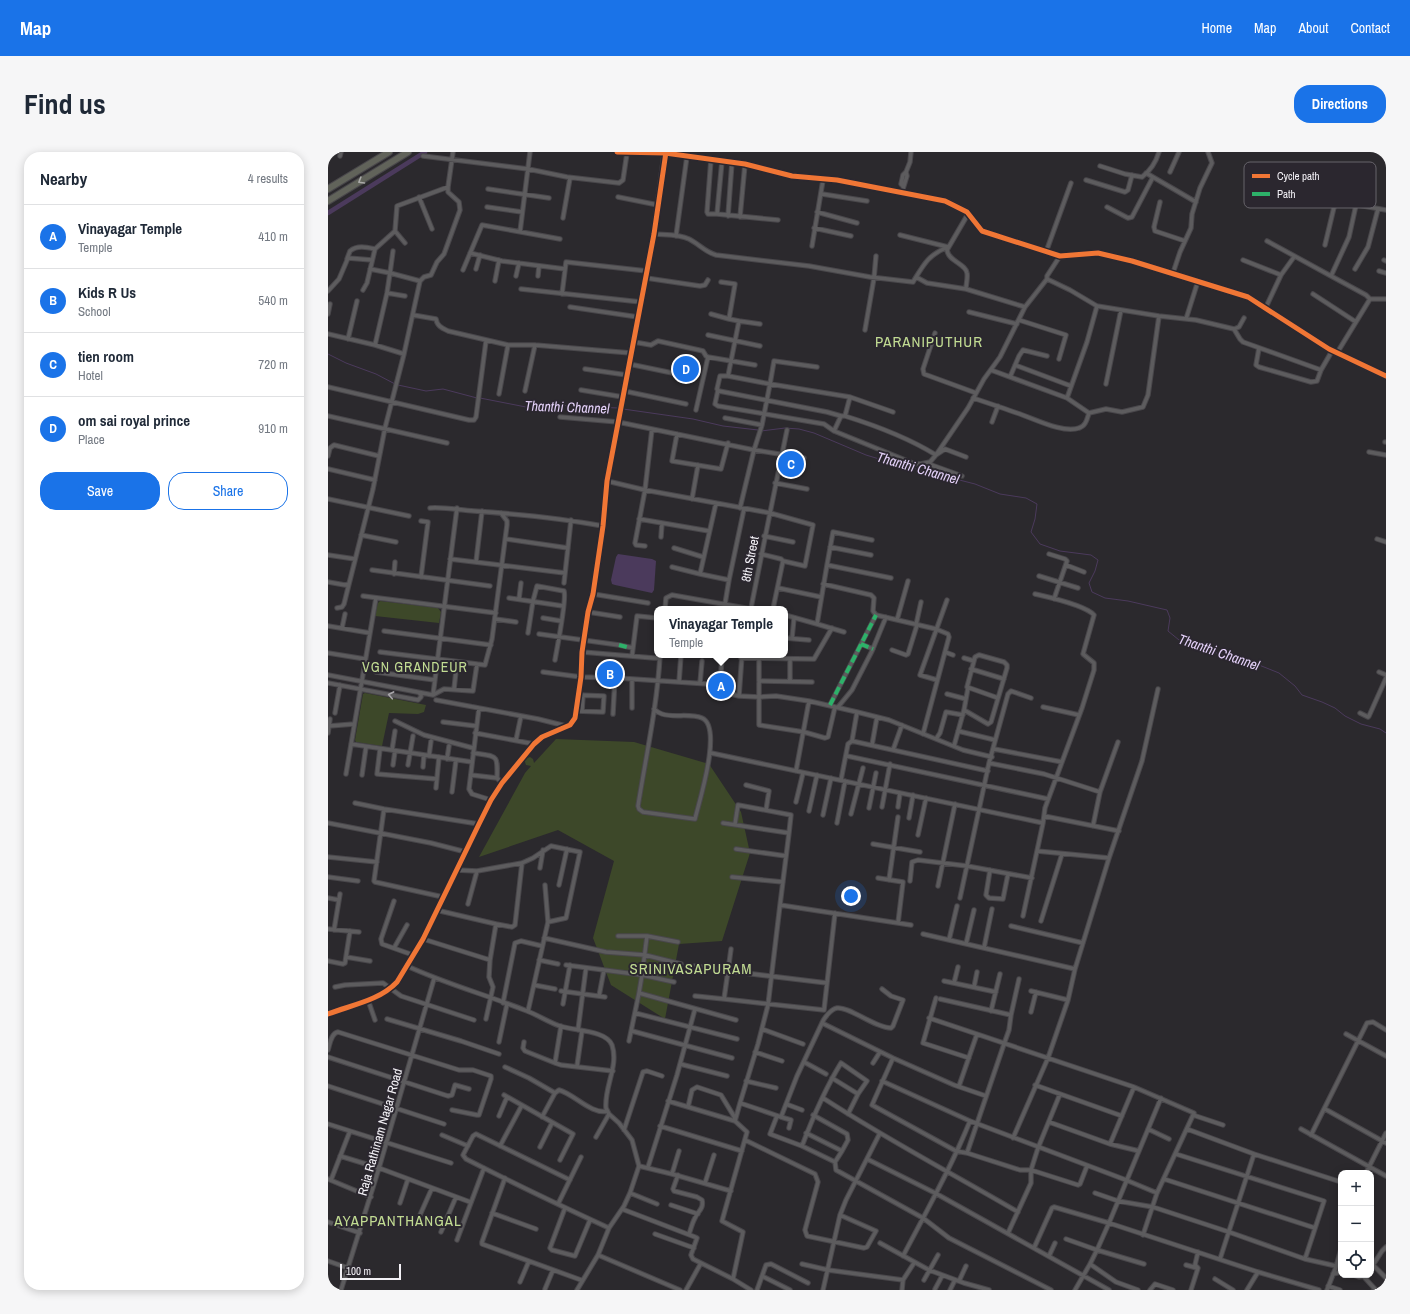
<!DOCTYPE html>
<html lang="en">
<head>
<meta charset="utf-8">
<style>
  body { margin:0; font-family:"Archivo Narrow",sans-serif; background:#f6f6f7; color:#1f2937 }
  .controls { position:absolute; right:12px; bottom:12px; display:grid; overflow:hidden; border-radius:8px; box-shadow:0 2px 10px #0003 }
  .controls button { width:36px; height:36px; display:grid; place-items:center; padding:0; border:0; border-bottom:1px solid #e0e1e3; background:#fff; color:#1f2937; font:20px sans-serif }
  .scale { position:absolute; left:12px; bottom:10px; width:61px; box-sizing:border-box; padding-left:4px; border:2px solid #f3f1f6; border-top:0; font-size:11px; line-height:14px; white-space:nowrap; color:#f3f1f6; -webkit-text-stroke:3px #2b272f; paint-order:stroke }
  .you { position:absolute; left:523px; top:744px; width:14px; height:14px; margin:-10px; border:3px solid #fff; border-radius:50%; background:#1a73e8; box-shadow:0 0 0 6px #1a73e833 }
  .badge { display:grid; place-items:center; width:26px; height:26px; border-radius:50%; background:#1a73e8; color:#fff; font-size:13px; font-weight:700 }
  .pin { position:absolute; translate:-50% -50%; border:2px solid #fff; box-shadow:0 1px 4px #0006 }
  .popup { position:absolute; left:326px; top:454px; width:134px; height:52px; box-sizing:border-box; display:grid; place-content:center; border-radius:8px; background:#fff; filter:drop-shadow(0 1px 3px #0005); font-size:13px; white-space:nowrap; color:#747a83 }
  .popup b { font-size:15px; color:#1f2937 }
  .popup::after { content:''; position:absolute; left:50%; top:100%; margin-left:-8px; border:8px solid transparent; border-top-color:#fff }
  .list { margin:0; padding:0; list-style:none }
  h2 { display:flex; justify-content:space-between; align-items:center; height:52px; margin:0; padding:0 16px; font-size:17px }
  h2 small { font-size:13px; font-weight:400; color:#747a83 }
  .list li { display:grid; grid-template-columns:26px 1fr auto; gap:12px; align-items:center; box-sizing:border-box; height:64px; padding:0 16px; border-top:1px solid #e0e1e3 }
  .list b { display:block; font-size:15px; white-space:nowrap }
  .list p { margin:0; font-size:13px; white-space:nowrap; color:#747a83 }
  .list em { font-size:13px; font-style:normal; color:#747a83 }
  .actions { display:flex; gap:8px; padding:12px 16px }
  .actions a { flex:1; padding:9px 0; border:1px solid #1a73e8; border-radius:16px; text-align:center; font-size:14px; color:#1a73e8 }
  .actions .main { background:#1a73e8; color:#fff }
  .icon { flex:none; width:22px; height:22px; fill:none; stroke:currentColor; stroke-width:2; stroke-linecap:round; stroke-linejoin:round }
  .map { position:relative; flex:none; width:1058px; height:1138px; overflow:hidden; border-radius:16px }
  header { display:flex; align-items:center; gap:24px; box-sizing:border-box; height:56px; padding:0 20px; background:#1a73e8; color:#fff }
  header strong { font-size:19px }
  nav { display:flex; gap:22px; margin-inline-start:auto; font-size:14px }
  .intro { display:flex; align-items:center; justify-content:space-between; box-sizing:border-box; height:96px; padding:0 24px }
  h1 { margin:0; font-size:28px }
  .button { padding:10px 18px; border-radius:16px; background:#1a73e8; color:#fff; font-size:14px; font-weight:700 }
  main { display:flex; gap:24px; padding:0 24px }
  aside { flex:1; background:#fff; border-radius:16px; box-shadow:0 2px 10px #0003 }
  .map>svg:first-child { display:block }
</style>
</head>
<body>
<header>
<strong>Map</strong>
<nav><a>Home</a><a>Map</a><a>About</a><a>Contact</a></nav>
</header>
<div class="intro"><h1>Find us</h1><a class="button">Directions</a></div>
<main>
<aside>
<h2>Nearby<small>4 results</small></h2>
<ul class="list">
<li><span class="badge">A</span><div><b>Vinayagar Temple</b><p>Temple</p></div><em>410 m</em></li>
<li><span class="badge">B</span><div><b>Kids R Us</b><p>School</p></div><em>540 m</em></li>
<li><span class="badge">C</span><div><b>tien room</b><p>Hotel</p></div><em>720 m</em></li>
<li><span class="badge">D</span><div><b>om sai royal prince</b><p>Place</p></div><em>910 m</em></li>
</ul>
<div class="actions"><a class="main">Save</a><a>Share</a></div>
</aside>
<div class="map">
<svg width="1058" height="1138" viewBox="0 0 1058 1138">
  <rect width="100%" height="100%" fill="#2b292d"/>
  <path fill="#3d4829" d="M52,449L110,456L113,460L111,471L47,464L50,451Z
    M37,541L98,553L96,560L90,562L61,561L54,594L28,590L27,588L35,542Z
    M228,587L306,590L381,612L413,660L422,701L394,789L351,792L337,867L283,833L265,786L286,709L230,678L151,705L197,621L203,614L198,613L197,610V607L202,605L205,607L206,611Z"/>
  <path fill="#4b3a5c" d="M290,402L324,407L328,409L326,438L324,441L287,433L284,432L283,428L288,405Z"/>
  <g fill="none" stroke-linecap="round" stroke-linejoin="round">
    <path stroke="#4b3a5c" stroke-width="1" d="M0,202L18,211L48,222L67,232
      M70,233L98,239L115,237L149,246
      M152,246L203,256L223,253L290,256
      M295,257L365,267L395,274L430,278
      M433,279L457,276L471,277L486,281L538,303L561,310L647,332L672,342L698,346L709,352L707,367L703,380L712,392L732,399L763,403L770,408L767,419L761,431L764,440L777,446L800,449L839,458L842,466L840,479L851,488L870,496L926,511L951,521L967,534L974,543L994,550L1007,556L1017,564L1033,572L1052,577L1058,581"/>
    <path stroke="#4b3a5c" stroke-width="4.5" d="M0,61L97,0"/>
    <defs>
      <path id="street" d="M12,4L13,0
        M95,4L200,17L239,25L291,31L295,28L299,1
        M383,7L379,60L380,62H389
        M394,9L389,62L450,68
        M772,14L797,22L814,25C822,19 828,10 831,0
        M842,20L851,0
        M818,21L868,50
        M758,28L797,40L800,38L804,23
        M575,34L573,32L575,23L578,20L582,10L583,0
        M160,37L221,46
        M574,40L579,24L578,20
        M494,42L539,49
        M91,45L104,77
        M290,45L330,53
        M832,50L826,75L827,79L857,89
        M159,55L194,60
        M779,55L800,66L804,65L825,25
        M489,60L529,71
        M400,64L404,10
        M412,65L417,12
        M235,66L242,26
        M486,76L523,84
        M192,80L202,0
        M326,82C337,83 351,82 361,87C371,92 377,100 388,103L481,114L542,125L585,130C596,112 600,103 620,95
        M572,83L620,95
        M348,84L359,4
        M939,89L1003,124L1021,85L1028,53
        M77,91L67,79L69,54L120,35
        M997,93L1007,51L1008,49L1058,58
        M484,94L495,28
        M718,100L743,31
        M142,101L174,109L237,117
        M732,104L719,124V127L742,138L769,154L831,164L868,168L906,177L911,175L916,166
        M19,107L22,99C29,93 38,95 47,97
        M915,108L953,123
        M1056,108L1058,109
        M42,117L62,121L65,99
        M148,117L152,103
        M1027,117L1040,95L1050,57
        M135,118L154,73L232,87
        M1051,119L1058,121
        M845,121L852,100L863,76L864,62L872,36L884,11L880,0
        M188,124L191,111
        M210,124L211,114
        M1003,124L1038,143L1042,147L1009,201
        M588,125L599,131L638,137L697,155
        M318,126L372,134L377,133L380,128
        M167,129L171,108
        M393,130L407,132L401,167L411,169L400,224L442,232L434,273
        M193,137L313,150
        M638,137C638,132 640,126 639,121C638,112 620,109 619,98L640,62
        M35,138L39,131L47,97L67,79
        M0,139L11,127L20,106L44,108
        M59,141L77,144
        M234,142L238,110L319,119
        M985,142L1028,170
        M1042,147H1058
        M242,155L310,165
        M938,155L953,123L966,105
        M641,160L689,172
        M0,162L2,152
        M383,162L401,167
        M85,163L108,167C109,174 114,176 120,179L180,193H207L303,201
        M858,167L870,129
        M691,168L738,183L731,207
        M411,169L432,172
        M906,177L912,187L915,190L993,218L1004,199
        M537,178L546,126L548,104
        M607,181L595,217L596,222L648,241
        M0,182L47,193L76,202
        M380,183L432,194
        M20,187L29,149
        M306,190L323,193L330,189L371,198L375,199L378,204L380,205
        M47,193L59,141L62,121L92,129
        M931,196L928,213L931,215L983,230L989,229L993,218
        M301,212L359,224
        M687,213L743,234
        M489,215L446,209L442,232L522,245L517,264C549,274 579,285 608,303L640,256L656,227L672,205L697,155L719,127
        M257,217L299,223
        M663,218L739,246L759,190L769,154
        M400,224H392L389,237L391,239L499,260L513,264
        M682,225L691,204L695,198L719,204
        M778,232L793,158
        M0,235L141,268H146L148,265L158,189
        M253,238L295,245
        M390,238L387,252L390,254L496,272L506,279L513,264H517
        M197,239L207,193
        M296,239L358,252
        M171,242L180,193
        M522,245L565,260
        M645,246C660,251 675,256 689,261C705,266 735,282 751,276C758,274 759,267 761,261L739,246
        M368,258L380,205L427,213
        M761,261L778,257L794,260L815,255L820,243L831,164
        M0,264L119,291
        M232,265L290,270L426,298L434,273L397,266
        M664,270L670,254
        M506,279L587,312H593L602,310L608,303L617,297L638,305
        M349,282L344,309L393,317L400,291
        M1057,290H1058
        M1041,300L1058,303
        M0,304L2,296L6,293L51,304
        M598,311L634,324
        M0,317L47,328
        M279,329L317,338L442,361L459,278
        M447,331L479,337
        M0,347L81,364
        M364,347L370,313
        M388,351L372,422L401,428L416,357
        M102,356C117,355 131,358 146,359C189,362 232,366 275,374
        M412,356L426,298L476,306
        M311,367L381,379
        M33,383L68,390
        M436,384L465,390
        M333,385L334,371
        M178,387L240,396
        M1049,387L1058,390
        M544,388L505,380L499,413L563,426
        M317,394L308,393L307,391L317,338L324,277
        M502,395L543,403
        M346,396L375,405
        M433,402L453,407L455,409L445,457
        M721,402L737,407L739,409L726,447
        M0,403L27,407
        M122,407L237,421
        M148,410L154,359
        M738,413L756,420
        M344,415L372,422
        M44,418L162,434
        M66,422L67,410
        M711,424L750,436
        M93,425L100,370L93,369
        M0,430L17,433L21,432L45,337L57,276L76,202L92,129L96,125L103,123L109,110L116,102L132,58L131,50L120,40V35L125,0
        M236,431L243,368
        M495,432L543,443L546,446L545,459L548,463L608,477L620,482L621,485L595,582
        M450,436L493,445
        M265,442L320,451
        M707,442C720,445 757,453 766,463L755,502L766,511V518L754,556L717,656L715,671
        M35,444L168,461
        M181,446L235,454
        M191,447L193,431
        M397,452L401,428
        M9,456L14,455L16,452L21,432
        M423,456L442,361L485,373L477,414L455,409
        M337,457L338,446L344,443L423,457
        M260,460L292,465
        M457,463L489,472L499,413
        M215,466L233,469
        M167,467L188,470
        M569,468L580,429
        M489,472L516,480
        M588,473L593,450
        M0,474L42,481
        M14,476L17,462
        M56,479L163,493
        M200,481L205,449L209,434L236,439C239,447 229,496 227,508
        M211,482L291,493L305,496
        M457,486L481,488
        M464,486L466,466
        M533,492L545,497
        M564,498L578,503L580,502L589,473
        M52,500L157,513L164,487L179,373V369L173,361
        M254,500L326,506H330L332,504
        M617,500L625,503
        M0,501L37,507
        M304,504L309,464L329,466
        M413,506L486,507L504,476
        M636,506L646,509
        M643,517L676,527
        M48,520L107,528
        M215,520L253,525L290,526L380,532L388,534L395,540L411,544L431,545L448,544L481,549L529,560L561,568L635,598L664,605
        M1051,520L1058,523
        M0,523L105,543L116,537L145,539L149,512
        M609,528L592,523L619,448
        M431,529V506
        M462,529V507
        M351,530L353,503
        M484,530L432,529L431,531V573L476,580L497,586L500,585L507,555
        M0,531L90,548L93,545V542L91,541
        M372,531L374,509
        M392,536L394,504
        M126,537L129,510
        M619,542L638,547
        M105,543L129,356
        M411,544L414,503
        M108,548L210,567L238,574
        M502,553L548,463
        M510,555L524,538L544,499L558,465
        M715,555L751,563
        M151,556L141,637L144,642L163,648
        M304,556V527
        M326,557C328,559 331,561 334,562C346,566 362,561 374,566C395,575 371,650 367,667L315,660L311,657L310,654C318,604 329,555 332,504
        M636,558L660,572L663,570L679,516V513L676,510L651,503L647,505L639,535L670,546
        M248,559L275,560L276,544L250,543
        M254,559L255,543
        M7,561L12,533
        M1032,561L1040,565L1041,564L1058,526
        M285,562L287,526
        M67,569L96,583L145,596
        M115,570L148,574
        M1,574L26,572
        M630,579L667,588
        M0,581L2,567
        M147,581L206,592
        M608,587L612,581L618,560L635,563
        M188,588L193,564
        M524,589L529,560
        M23,592L144,610
        M544,593L549,565
        M626,594L636,558L640,536
        M52,597L49,622L109,627
        M666,597L734,610
        M64,598L67,579
        M565,598L574,573
        M145,601C169,605 170,601 169,626L174,631
        M383,601L715,671L709,699L781,706L747,817L740,848L720,906L685,986
        M101,604L103,589
        M519,604L720,647
        M119,607L121,594
        M661,611L716,622L772,640
        M65,613L67,599
        M80,613L85,584
        M95,615L96,603
        M468,619L481,549
        M18,622L48,446
        M34,623L38,595
        M143,623L169,626
        M513,628L520,592L524,589L660,619
        M418,633L441,639L438,658
        M108,636L111,605
        M124,640L128,608
        M468,650L475,621
        M27,651L56,657L151,672
        M554,655L562,612
        M570,655L572,641
        M541,656L548,621
        M56,657L46,729L47,730L115,745
        M481,659L489,623
        M523,662L535,616
        M495,663L503,626
        M716,664L791,679
        M581,666L585,643
        M0,671L103,691L138,700
        M395,671L461,681L452,753
        M509,671L517,629
        M407,672L410,653L463,663L461,681
        M765,674L772,640L790,590
        M590,683L598,646
        M545,692L592,700
        M408,697L458,704
        M0,705L49,710
        M781,706L814,609L830,537
        M212,716L215,698
        M128,718L149,719L194,711L205,706L223,694L252,700L238,766L220,770
        M662,718L658,743L661,746L675,747L680,722
        M0,725L30,729
        M404,725L455,730
        M550,726L575,730L570,771
        M561,728L570,665
        M582,729L584,710L590,708L639,714L704,726
        M231,733L239,697
        M610,734L627,652
        M0,746L11,748
        M632,746L661,611L680,542L683,539L703,546
        M66,749L53,787L54,792L85,803
        M140,752L149,719
        M108,758L168,772L162,808L161,825L165,835L158,867
        M695,764L709,699
        M713,769L734,702
        M168,772L184,775L187,773L194,711
        M683,774L755,791
        M0,777L31,780
        M6,778L12,742
        M595,782L747,817
        M290,784H319L314,823L346,830
        M319,784L350,790
        M216,786L278,800L317,803L353,812
        M95,787L162,808
        M621,788L629,754
        M638,792L646,758
        M66,796L79,773
        M656,796L664,757
        M18,805L42,809
        M211,808L230,812
        M0,809L15,812L17,811L22,779
        M238,813L314,823L311,841L408,868
        M79,814C118,832 159,843 199,859C210,863 220,870 232,874C246,879 278,878 284,893C291,914 276,935 278,956L281,962L291,971L304,988L311,1014L302,1041L296,1054L281,1076L270,1103L249,1138
        M367,814L400,819L403,797
        M616,829L668,840
        M499,831L400,819L396,847L496,858L507,761
        M626,831L630,815
        M206,833L227,837
        M7,835L17,833L55,831L73,844L146,868
        M646,835L649,820
        M233,839L277,845
        M703,839L740,848
        M271,844L276,818
        M367,844L396,847
        M608,846L595,891L641,906
        M612,847L683,863L681,878L676,892L639,1001L692,1018H703V1031L680,1081
        M40,848L47,868
        M175,851L187,791L193,789L214,794
        M235,852L242,813
        M200,859L220,770L217,733
        M663,859L672,822
        M703,860L708,840
        M307,861L409,887
        M683,863L691,827
        M601,866L806,935L866,961L829,1041L815,1083
        M59,867L133,889L171,902
        M494,871L565,906L626,933L658,944
        M434,877L475,892
        M250,878L258,816
        M304,879L404,906
        M1018,882L1058,904
        M301,889L311,841
        M171,890L179,852
        M196,890L195,896L197,899L227,911L233,913L285,919
        M0,898C2,892 3,881 10,880L131,918H145L163,924V927L151,963H149L124,958
        M427,900L454,909
        M0,905L120,944L124,943L127,933L141,937
        M565,906L544,953L628,999L639,1001
        M476,910L498,922
        M227,911L233,874
        M545,911L552,900
        M352,912L399,924
        M249,914L254,879
        M177,915L201,926L227,941
        M418,929L448,936
        M554,929L642,969L798,1028L829,1041
        M707,933L794,964
        M0,934L116,972
        M631,934L649,882
        M732,942L710,996L703,1018L750,1033L752,1032L759,1014
        M176,943L245,982L232,1008
        M495,946C558,987 625,1022 690,1060
        M340,949L407,969L412,951L453,965L469,924L494,871C496,866 503,857 509,856C521,854 547,876 563,876L565,874L575,848L563,844L554,837
        M412,951L430,892L440,853L452,753L583,773
        M458,952L474,958
        M360,955L364,938L369,935L393,943L407,966
        M997,957L1058,991
        M520,962L530,942
        M485,963L519,982L520,988L514,999
        M865,963L895,973
        M171,964L179,945
        M449,964L442,982L474,994L507,1010L508,1018L595,1066L621,1086L723,1138
        M214,965L227,941L231,938C246,942 264,963 279,959
        M453,965L463,968L461,976
        M721,970L782,992L811,999
        M0,972L123,1011
        M332,974L414,999
        M820,977L841,987
        M859,977L926,1002L892,1107
        M973,977L1058,1024
        M296,978L315,920L319,919L334,924
        M478,981L514,999L507,1010
        M114,983L140,994
        M983,983L1039,871L1045,870L1058,878
        M268,985L281,962
        M417,988L487,1022L490,1030L477,1078L479,1084L536,1096L539,1095L548,1079L512,1063
        M782,992L806,935
        M172,994L194,953
        M474,994C485,965 497,937 513,911L539,929L530,942L504,926
        M212,995L224,971
        M848,1002L996,1049L977,1107
        M926,1002L1013,1030
        M12,1004L51,1016L142,1050
        M539,1007L607,1041L781,1138
        M311,1014L344,1022L403,1039
        M320,1015L349,923L367,857
        M1038,1021L1058,981
        M344,1022L351,999
        M350,1023L345,1037L346,1039L369,1045L374,1048C376,1057 370,1059 367,1066C364,1071 363,1077 361,1082
        M177,1026L154,1090V1092L253,1128
        M0,1027L43,1045
        M836,1027L987,1076
        M3,1028L22,979
        M242,1028L148,982L145,984L135,1003L138,1007C185,1031 233,1054 281,1076
        M377,1031L386,1003
        M302,1041L329,1052
        M767,1041L790,1049L825,1055L901,1080L977,1107L1008,1114
        M72,1051L80,1027
        M230,1052L253,1005
        M343,1053L370,1062
        M237,1056L222,1096L224,1098L247,1104L262,1068
        M294,1057L367,1085L369,1086L363,1103L365,1107L405,1127L423,1138
        M164,1061L208,1077
        M92,1063L104,1036
        M0,1070L32,1081
        M113,1080L128,1045
        M327,1082L366,1096
        M738,1087L769,1098L762,1112
        M129,1088L156,1016
        M552,1091L601,1118L636,1131L661,1138
        M706,1096L724,1056L726,1055L781,1071L833,946
        M270,1103L352,1138
        M575,1104C598,1060 623,1016 642,969
        M721,1104L727,1091
        M0,1109L20,1116
        M474,1112L500,1118L575,1128
        M816,1112L769,1098L781,1071L930,1120L991,1138
        M858,1113L869,1116
        M1046,1114L1058,1126
        M1043,1116L1054,1099L1058,1095
        M1005,1122L1013,1120
        M1025,1123L1031,1125L1035,1124
        M434,1124L462,1138
        M1035,1124L1048,1138
        M405,1127L415,1080L394,1069L419,980L407,969
        M887,1127L905,1138
        M596,1128L610,1103
        M631,1129L638,1114
        M192,1130L201,1109
        M1000,1134L1012,1138
        M217,1137L225,1118
        M607,1137L614,1124
        M13,1138L51,1016L106,827
        M358,1138L373,1111
        M429,1138L438,1113L443,1112L480,1131
        M495,1138L512,1063L518,1048L552,981
        M574,1138L575,1128L586,1111
        M622,1138L627,1128
        M747,1138L762,1112L788,1130L810,1138
        M822,1138L827,1132L845,1138
        M863,1138L870,1116L867,1113L870,1100
        M919,1138L930,1120
        M999,1138L1008,1115L1013,1097"/>
      <path id="secondary" d="M289,0L337,1L417,12L464,24L509,28L617,49L639,60L654,79L732,104L770,101L804,109L920,145L1001,197L1058,224
        M0,862C23,853 51,849 69,830L95,787L151,672L163,648L174,631L206,592L214,585L242,573L247,566L253,525L254,500L260,460L265,442L275,374L279,329L326,82L337,1"/>
      <path id="highway" d="M0,37L61,0
        M0,49L80,0"/>
    </defs>
    <use href="#street" stroke="#49474b" stroke-width="5.5"/>
    <use href="#secondary" stroke="#49474b" stroke-width="7"/>
    <use href="#highway" stroke="#49474b" stroke-width="8"/>
    <use href="#street" stroke="#5d5c5e" stroke-width="3.5"/>
    <use href="#secondary" stroke="#61615f" stroke-width="5"/>
    <use href="#highway" stroke="#61635a" stroke-width="6"/>
    <path stroke="#2db169" stroke-width="4" stroke-dasharray="8 4" stroke-linecap="butt" d="M533,492L545,497
      M291,493L299,495
      M502,553L548,463"/>
    <defs>
      <path id="cycleway" d="M289,0L337,1L417,12L464,24L509,28L617,49L639,60L654,79L732,104L770,101L804,109L920,145L1001,197L1058,224
        M0,862C23,853 51,849 69,830L95,787L151,672L163,648L174,631L206,592L214,585L242,573L247,566L253,525L254,500L260,460L265,442L275,374L279,329L326,82L338,0"/>
    </defs>
    <use href="#cycleway" stroke="#2b272f" stroke-width="8"/>
    <use href="#cycleway" stroke="#f07635" stroke-width="5"/>
  </g>
  <defs><path id="oneway-chevron" d="M-2-3.5L2.5 0L-2 3.5" fill="none" stroke-width="1.6" stroke-linecap="round" stroke-linejoin="round"/></defs>
  <use stroke="#aaaaa8" href="#oneway-chevron" transform="translate(33 29) rotate(149)"/>
  <use stroke="#a8a6aa" href="#oneway-chevron" transform="translate(63 543) rotate(-169)"/>
  <g text-anchor="middle" dominant-baseline="central" stroke-width="4" stroke-linejoin="round" paint-order="stroke">
    <g font-size="13" fill="#f3f1f6" stroke="#2b272f">
      <text transform="translate(422 407) rotate(-79)">8th Street</text>
      <text transform="translate(52 980) rotate(-74)">Raja Rathinam Nagar Road</text>
    </g>
    <g font-size="14" font-style="italic" fill="#e5d2fa" stroke="#2b272f">
      <text transform="translate(239 255) rotate(2)">Thanthi Channel</text>
      <text transform="translate(590 316) rotate(16)">Thanthi Channel</text>
      <text transform="translate(891 500) rotate(19)">Thanthi Channel</text>
    </g>
    <g font-size="14" letter-spacing="1" fill="#c1db92" stroke="#2b272f">
      <text x="87" y="515">VGN GRANDEUR</text>
    </g>
    <g font-size="15" letter-spacing="1" fill="#c1db92" stroke="#2b272f">
      <text x="601" y="189">PARANIPUTHUR</text>
      <text x="363" y="816">SRINIVASAPURAM</text>
      <text x="70" y="1068">AYAPPANTHANGAL</text>
    </g>
  </g>
  <rect x="916" y="10" width="132" height="46" rx="6" fill="#2b272f" stroke="#67646b" stroke-width="1"/>
  <rect x="924" y="22" width="18" height="4" fill="#f07635"/>
  <rect x="924" y="40" width="18" height="4" fill="#2db169"/>
  <g font-size="11" fill="#f3f1f6">
    <text x="949" y="28">Cycle path</text>
    <text x="949" y="46">Path</text>
  </g>
</svg>
<div class="controls">
<button>+</button>
<button>−</button>
<button><svg class="icon" aria-label="locate" viewBox="0 0 24 24"><circle cx="12" cy="12" r="6"/><path d="M12 2v4M12 18v4M2 12h4M18 12h4"/></svg></button>
</div>
<div class="scale">100 m</div>
<div class="you"></div>
<div class="pin badge" style="left:393px;top:534px">A</div>
<div class="popup"><b>Vinayagar Temple</b>Temple</div>
<div class="pin badge" style="left:282px;top:522px">B</div>
<div class="pin badge" style="left:463px;top:312px">C</div>
<div class="pin badge" style="left:358px;top:217px">D</div>
</div>
</main>
</body>
</html>
